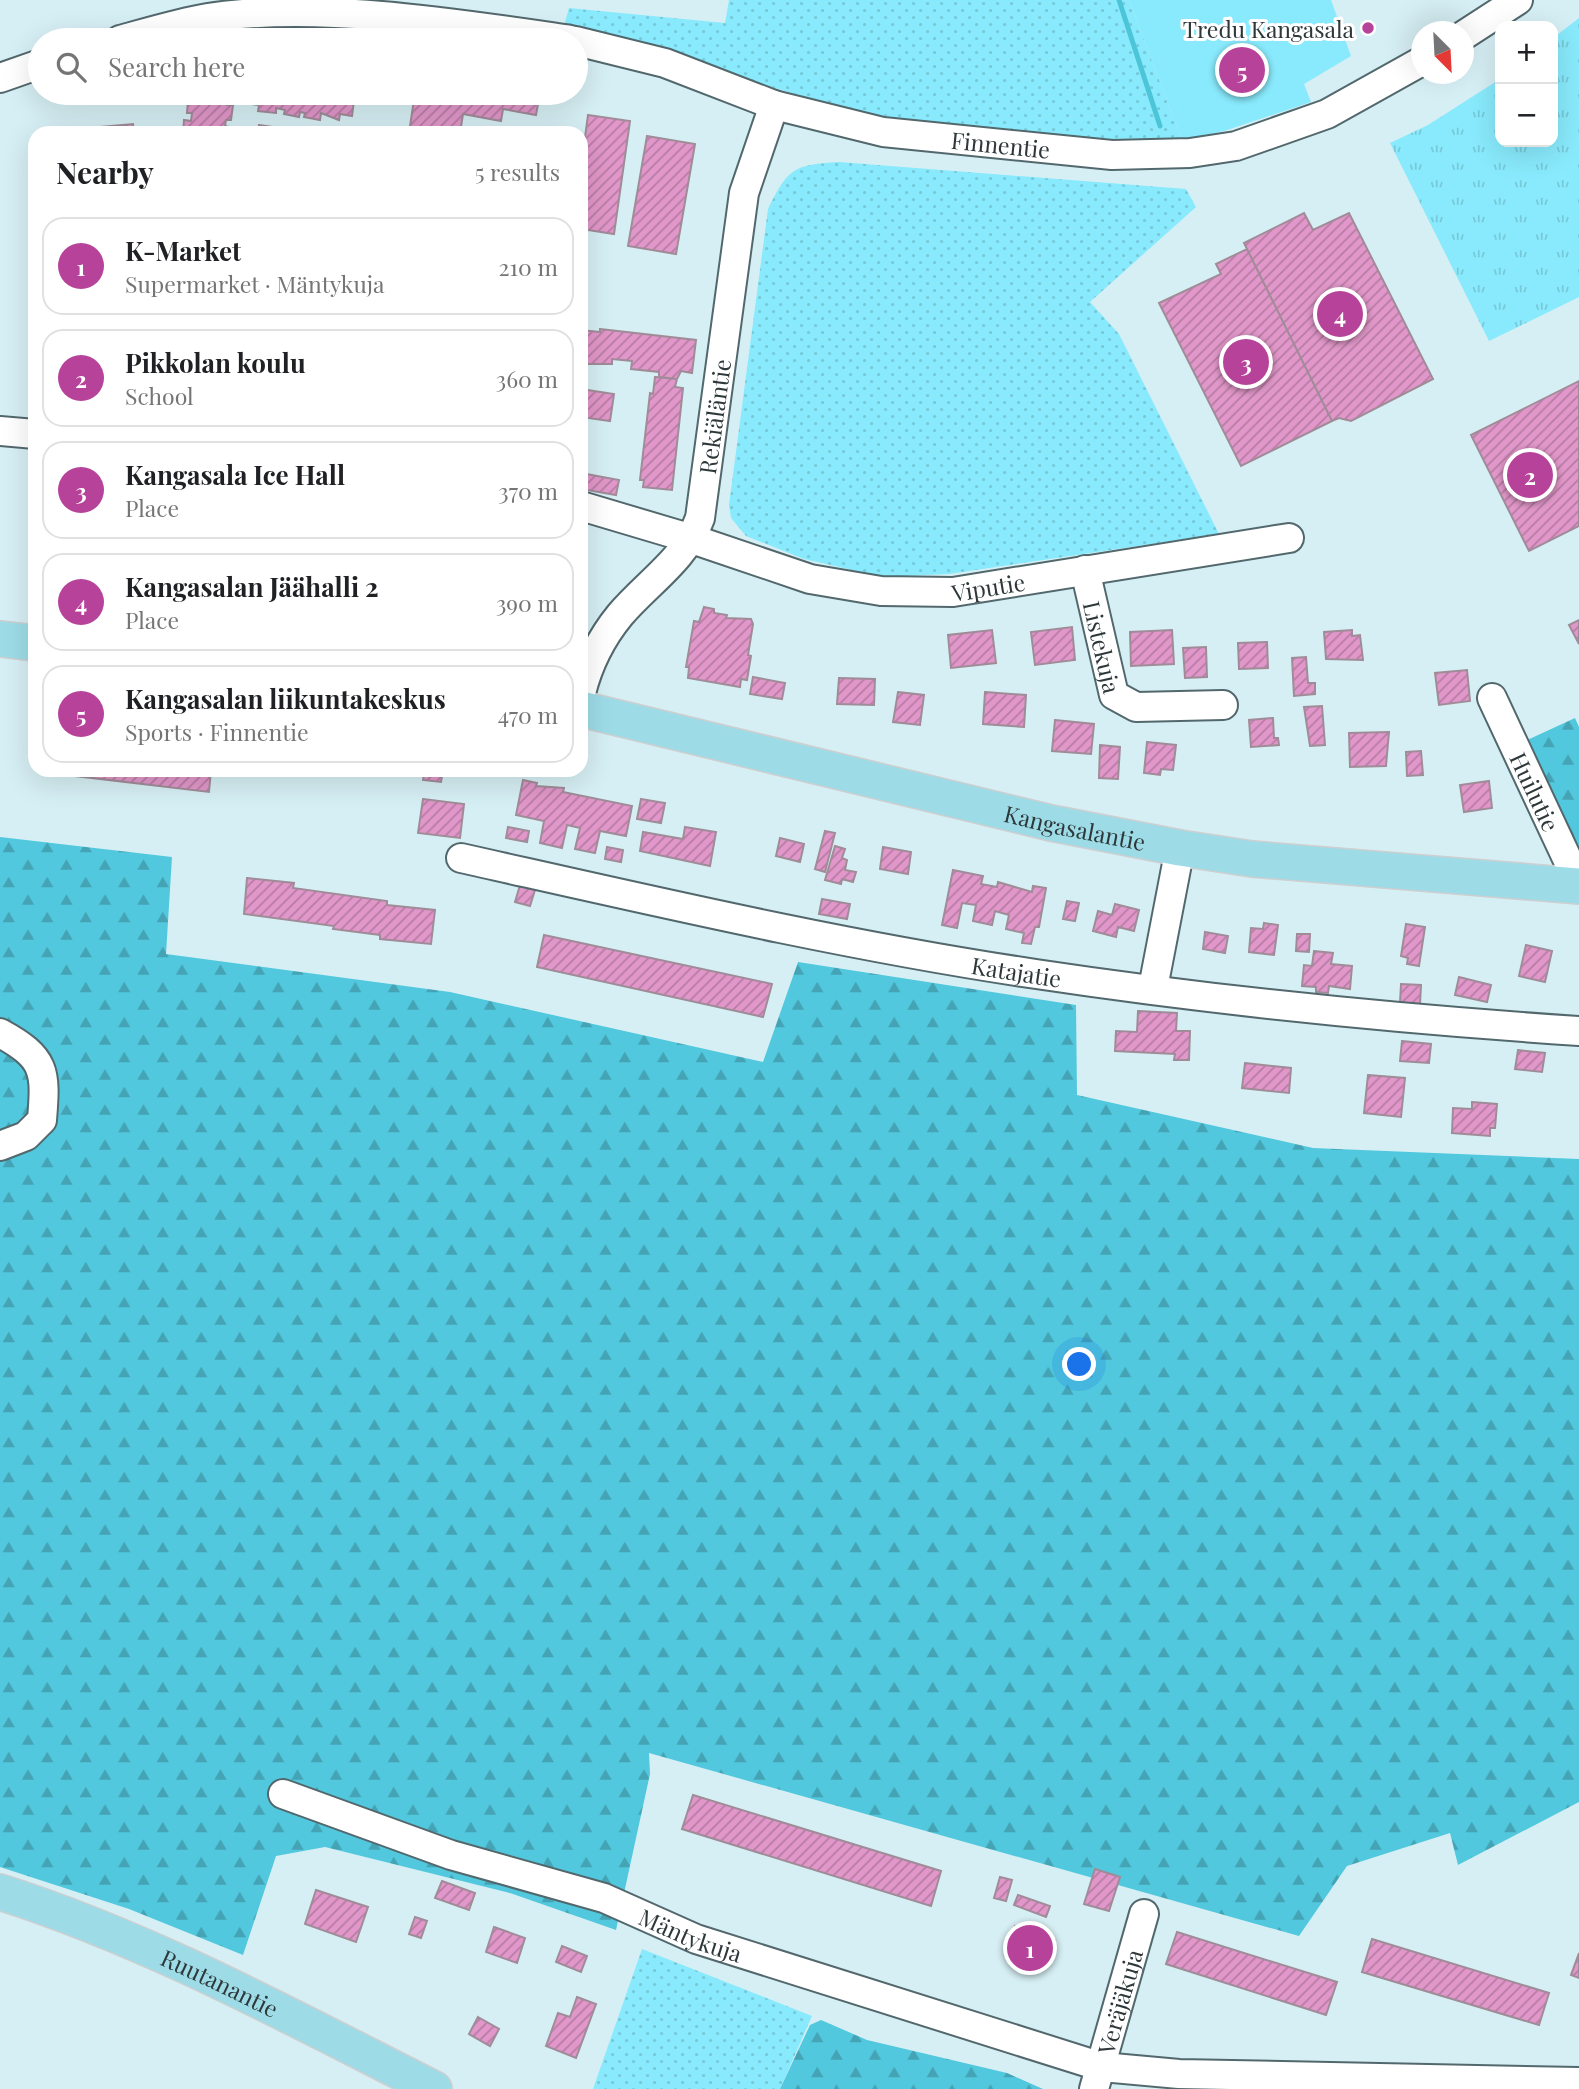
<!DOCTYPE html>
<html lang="en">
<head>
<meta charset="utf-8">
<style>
  body { margin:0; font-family:"Playfair Display",serif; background:#f6f6f6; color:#202124 }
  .controls { position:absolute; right:21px; top:21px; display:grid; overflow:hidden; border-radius:14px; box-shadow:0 7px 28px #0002 }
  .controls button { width:63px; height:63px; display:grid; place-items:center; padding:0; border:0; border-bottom:2px solid #e0e0e0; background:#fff; color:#202124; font:35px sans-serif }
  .compass { position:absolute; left:1411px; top:21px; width:63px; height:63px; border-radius:50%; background:#fff; box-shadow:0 7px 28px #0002; rotate:156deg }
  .you { position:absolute; left:1080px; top:1365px; width:24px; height:24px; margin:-18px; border:5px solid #fff; border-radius:50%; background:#1a73e8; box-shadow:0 0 0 10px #1a73e833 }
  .badge { display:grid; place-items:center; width:46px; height:46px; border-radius:50%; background:#b74299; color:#fff; font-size:23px; font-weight:700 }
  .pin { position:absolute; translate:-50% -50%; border:4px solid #fff; box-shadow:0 2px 7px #0006 }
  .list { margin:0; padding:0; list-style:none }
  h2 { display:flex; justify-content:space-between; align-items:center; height:91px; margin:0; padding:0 28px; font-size:30px }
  h2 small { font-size:23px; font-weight:400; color:#757577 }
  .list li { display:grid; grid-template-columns:46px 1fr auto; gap:21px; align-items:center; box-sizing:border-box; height:98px; margin:0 14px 14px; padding:0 14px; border:2px solid #e0e0e0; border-radius:21px }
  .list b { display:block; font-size:26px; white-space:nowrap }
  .list p { margin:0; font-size:23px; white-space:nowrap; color:#757577 }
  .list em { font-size:23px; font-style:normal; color:#757577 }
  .icon { flex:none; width:38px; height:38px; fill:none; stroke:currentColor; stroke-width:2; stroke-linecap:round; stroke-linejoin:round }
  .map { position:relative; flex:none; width:1579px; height:2089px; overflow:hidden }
  .search { position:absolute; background:#fff; box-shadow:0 7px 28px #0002; left:28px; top:28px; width:560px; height:77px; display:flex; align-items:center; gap:18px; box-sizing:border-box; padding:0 24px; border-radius:38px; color:#757577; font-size:26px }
  .panel { position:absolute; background:#fff; box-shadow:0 7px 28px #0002; left:28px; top:126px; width:560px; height:651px; border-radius:21px }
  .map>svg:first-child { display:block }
</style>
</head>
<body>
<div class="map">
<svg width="1579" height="2089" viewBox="0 0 1579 2089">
  <defs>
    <pattern id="grass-dots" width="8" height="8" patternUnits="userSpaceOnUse" patternTransform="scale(1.75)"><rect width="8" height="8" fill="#88eafc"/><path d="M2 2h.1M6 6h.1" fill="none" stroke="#76c9d9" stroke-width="1.8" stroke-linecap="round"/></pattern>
    <pattern id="forest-firs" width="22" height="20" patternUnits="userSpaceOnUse" patternTransform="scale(1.75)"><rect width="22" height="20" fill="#51c8dd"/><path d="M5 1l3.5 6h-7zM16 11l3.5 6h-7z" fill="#44a3b4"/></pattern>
    <pattern id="park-tufts" width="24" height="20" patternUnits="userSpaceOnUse" patternTransform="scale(1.75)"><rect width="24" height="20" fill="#88eafc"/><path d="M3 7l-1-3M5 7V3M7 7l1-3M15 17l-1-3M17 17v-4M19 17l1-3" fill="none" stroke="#76c9d9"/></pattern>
    <pattern id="building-hatch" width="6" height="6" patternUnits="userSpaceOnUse" patternTransform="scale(1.75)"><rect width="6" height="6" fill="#e197c9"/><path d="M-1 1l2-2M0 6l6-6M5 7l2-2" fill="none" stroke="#b77ca4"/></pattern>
  </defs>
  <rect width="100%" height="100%" fill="#d6eff4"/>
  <path fill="url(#grass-dots)" d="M729,0H1129L1182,140L1087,142L970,132L853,111L564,26L569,8L725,23Z
    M839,162L1186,189L1196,207L1090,302L1119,334L1219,534L949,574L883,577L804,559L746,536L731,518L729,505L768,209C789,167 794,165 839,162Z
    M642,1949L812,2016L780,2089H593Z"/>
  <path fill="url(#forest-firs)" d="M1575,718L1579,727V867L1521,743Z
    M0,837L172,857L166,954L450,992L763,1062L798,962L1076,1005L1077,1095L1313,1148L1579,1159V1802L1458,1865L1450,1833L1347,1866L1299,1936L649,1753L650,1774L616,1930L510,1893L325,1847L276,1856L243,1955L129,1909L0,1867Z
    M821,2020L867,2040L1007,2073L1043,2089H780L810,2025Z"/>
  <path fill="url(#park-tufts)" d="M1579,18V297L1489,341L1390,143L1428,125L1500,79V142H1553V38Z"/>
  <path fill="#88eafc" d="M1129,0H1331L1351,56L1304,84L1311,102L1224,131L1182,140Z"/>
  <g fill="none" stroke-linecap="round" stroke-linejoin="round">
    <path stroke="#4dc5d9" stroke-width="5" d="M1119,0L1160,126"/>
  </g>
  <path fill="url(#building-hatch)" stroke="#9f8c98" stroke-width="2" d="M198,93H228L227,105H233L231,120H226L225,126L229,127L228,133H183L184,120L191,121L192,113H187L188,101L196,102Z
    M252,93H355L352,116L340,114L339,120L321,113L320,120L304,117L305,113L300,112L299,117L284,114L285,110L276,108V113L258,111L259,105L251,104Z
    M415,93H540L536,115L503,109L501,121L463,114L460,133H409Z
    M588,115L630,121L614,234L581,229V167Z
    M133,124L134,133H55V131Z
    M259,125L301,131V133H252V129L258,130Z
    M647,136L695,144L676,254L628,246Z
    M1304,213L1313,230L1349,213L1433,379L1351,421L1339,418L1332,421L1244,243Z
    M1247,249L1332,421L1241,466L1159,303L1221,274L1216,264Z
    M600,329L696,340L692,373L681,371L677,379L659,377V372L631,369L632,361L612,359V364H581V330L600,332Z
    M655,377L677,379L675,387L683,388L672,490L643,487L644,480H640L650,393L653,394Z
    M1579,381V526L1529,551L1471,435Z
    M581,389L614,394L610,421L581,417Z
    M581,473L619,480L616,495L581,489Z
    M704,607L714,609V613L727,615L726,618L751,619L753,624L748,655L751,656L747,680L741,679L740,687L688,678L689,667H686L694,621L699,622Z
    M1579,620V644L1569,625Z
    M1072,627L1075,660L1035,665L1031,632Z
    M992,630L996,663L951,668L948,635Z
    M1172,630L1174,664L1131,666L1130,632Z
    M1352,630V636L1360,635L1363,660L1326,659L1324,632Z
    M1267,642L1268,668L1239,669L1238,643Z
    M1206,647L1207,677L1185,678L1183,648Z
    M1306,657L1308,683H1315V694L1294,696L1292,658Z
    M1467,670L1470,701L1439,705L1435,673Z
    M753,677L785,683L782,699L750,694Z
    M839,678L875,679L874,705L837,704Z
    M898,692L924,695L920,725L893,722Z
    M985,692L1026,695L1024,727L983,724Z
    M1322,706L1325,745L1310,746L1304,707Z
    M1273,718L1274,738H1278L1279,745L1251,747L1249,720Z
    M1055,720L1094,724L1091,754L1052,751Z
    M1389,732L1386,766L1350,767L1349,733Z
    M1147,742L1176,745L1173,770L1161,769L1160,775L1144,773Z
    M1100,745L1120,747L1118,779L1099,778Z
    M1421,751L1423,775L1407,776L1406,752Z
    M67,770H211L209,792L67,775Z
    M425,770H443L441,782L423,780Z
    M523,780L537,783L536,786L564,788L563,792L632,806L626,836L600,831L595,853L575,849L580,828L567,825L562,848L540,843L544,821L516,815Z
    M1489,781L1492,808L1464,812L1460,785Z
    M423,799L464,804L460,838L418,833Z
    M641,799L665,803L661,823L637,819Z
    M508,827L529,831L527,842L506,838Z
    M685,827L716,832L710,866L640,851L643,832L683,839Z
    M825,831L835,833L825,872L815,869Z
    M780,838L804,844L800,862L776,856Z
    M835,846L845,849L842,858L847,860L845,870L856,872L853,882L842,879L841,884L825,880Z
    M607,847L623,850L621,862L605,859Z
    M883,847L911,852L908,874L880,869Z
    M953,870L983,876L981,884L997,887L998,882L1032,892L1033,886L1046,888L1039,927H1035L1031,944L1022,943L1024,933L1006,929L1009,915L995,911L992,925L973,921L976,905L962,903L957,928L942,925Z
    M247,878L294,883L293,888L387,901V905L435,910L431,944L380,939V935L333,929L334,926L244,914Z
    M520,885L535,890L530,906L515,902Z
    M822,899L850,904L847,919L819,914Z
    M1067,901L1079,903L1075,921L1063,919Z
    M1115,904L1139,910L1134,931L1118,927L1116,937L1093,931L1098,911L1112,915Z
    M1264,923L1278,925L1274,955L1249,952L1251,928L1263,929Z
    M1406,924L1425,927L1419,966L1407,964L1408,958L1401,956Z
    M1205,932L1228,936L1225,953L1203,949Z
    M1297,934H1310L1309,952L1296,951Z
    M544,935L772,984L763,1017L537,967Z
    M1526,945L1552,951L1545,982L1519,976Z
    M1314,951L1333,953L1331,964L1352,966L1350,989L1329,986L1328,993L1316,992V987L1302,986L1304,965L1312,966Z
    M1459,977L1491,985L1487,1002L1455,995Z
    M1401,984L1421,985L1420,1004L1400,1003Z
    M1138,1011L1177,1013L1176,1031H1190L1189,1060H1174L1175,1054L1115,1051L1116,1031L1137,1032Z
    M1402,1041L1431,1044L1429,1063L1400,1061Z
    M1518,1050L1545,1053L1542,1072L1515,1069Z
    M1245,1063L1291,1068L1289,1093L1242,1088Z
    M1368,1075L1405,1078L1401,1117L1364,1113Z
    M1472,1102L1497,1104L1495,1128H1490V1136L1452,1133L1453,1108L1472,1109Z
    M693,1795L941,1871L931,1906L682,1829Z
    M1095,1869L1120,1877L1109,1911L1084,1904Z
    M1000,1877L1012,1880L1006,1901L994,1898Z
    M442,1881L475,1893L469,1910L435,1898Z
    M316,1890L368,1907L356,1942L305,1924Z
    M1018,1895L1050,1906L1046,1917L1014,1905Z
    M415,1917L427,1921L421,1938L409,1934Z
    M1015,1926L1055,1940L1045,1969L1005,1955Z
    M494,1927L525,1938L517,1963L486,1952Z
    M1177,1932L1337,1982L1326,2015L1166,1964Z
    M1372,1939L1549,1993L1539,2025L1362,1972Z
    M562,1946L587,1956L581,1972L556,1962Z
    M1579,1953V1978L1571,1975Z
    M577,1997L596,2004L576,2058L546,2046L558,2013L570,2017Z
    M478,2017L499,2029L490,2046L469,2034Z"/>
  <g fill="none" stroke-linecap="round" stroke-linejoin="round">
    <defs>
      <g id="minor">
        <path d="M1464,35L1518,0"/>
        <path d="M120,40C149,32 179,23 208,18C318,1 461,24 571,40"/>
        <path id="s1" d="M576,41L665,63L774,105L883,132L1112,155L1190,153L1236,146L1327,114L1422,61"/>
        <path d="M0,78L40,64"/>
        <path d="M0,431L35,434"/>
        <path id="s2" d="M581,506L692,539L810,579L881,591L953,592L1289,538"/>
        <path id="s3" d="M1085,570L1114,695L1136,707L1223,705"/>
        <path id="s4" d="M581,693C588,665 602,637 620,615C648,582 685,560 700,518L744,193L774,105"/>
        <path id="s5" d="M1492,698L1579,884"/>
        <path id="s6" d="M461,858C649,900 845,946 1036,974C1216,1001 1398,1019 1579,1031"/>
        <path d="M1153,988L1180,848"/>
        <path d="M0,1033C46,1058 46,1071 42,1120L26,1136L0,1146"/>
        <path id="s7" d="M283,1794L451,1855L604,1898L696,1939L1102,2067L1179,2074L1579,2082"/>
        <path id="s8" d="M1094,2089L1144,1914"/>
      </g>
      <g id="major">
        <path d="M0,639L35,643"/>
        <path id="s9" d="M581,709L1051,823L1180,848L1252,859L1579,886"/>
        <path id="s10" d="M0,1892C151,1940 293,2018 434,2089"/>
      </g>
    </defs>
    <use href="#minor" stroke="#52686d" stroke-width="32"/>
    <use href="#major" stroke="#cdcfd0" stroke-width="38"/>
    <use href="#minor" stroke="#fff" stroke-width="28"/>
    <use href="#major" stroke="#9ddce7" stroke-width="35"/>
  </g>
  <circle fill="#b74299" stroke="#fff" stroke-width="2.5" cx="1368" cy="28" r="7"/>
  <g text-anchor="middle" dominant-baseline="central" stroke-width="6" stroke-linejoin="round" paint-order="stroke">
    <g font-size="23" fill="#2e383a" stroke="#fff" text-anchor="end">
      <text x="1354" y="28">Tredu Kangasala</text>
    </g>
    <g font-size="23" fill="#2e383a" stroke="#fff">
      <text stroke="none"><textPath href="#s1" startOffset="439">Finnentie</textPath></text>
      <text stroke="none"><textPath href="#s4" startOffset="317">Rekiäläntie</textPath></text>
      <text stroke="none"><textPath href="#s2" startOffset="420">Viputie</textPath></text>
      <text stroke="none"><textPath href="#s3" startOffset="79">Listekuja</textPath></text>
      <text stroke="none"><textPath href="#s5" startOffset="103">Huilutie</textPath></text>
      <text stroke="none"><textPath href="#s9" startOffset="508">Kangasalantie</textPath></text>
      <text stroke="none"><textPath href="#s6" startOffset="567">Katajatie</textPath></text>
      <text stroke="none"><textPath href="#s7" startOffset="432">Mäntykuja</textPath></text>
      <text stroke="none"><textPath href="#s10" startOffset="238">Ruutanantie</textPath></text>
      <text stroke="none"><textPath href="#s8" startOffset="91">Veräjäkuja</textPath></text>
    </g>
  </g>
</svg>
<div class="controls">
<button>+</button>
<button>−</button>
</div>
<svg class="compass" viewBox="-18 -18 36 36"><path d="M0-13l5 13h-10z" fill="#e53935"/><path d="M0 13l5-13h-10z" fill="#757577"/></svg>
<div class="you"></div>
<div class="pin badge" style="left:1030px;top:1948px">1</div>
<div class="pin badge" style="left:1530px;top:475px">2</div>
<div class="pin badge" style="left:1246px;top:362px">3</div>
<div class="pin badge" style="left:1340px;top:314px">4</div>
<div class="pin badge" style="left:1242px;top:70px">5</div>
<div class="search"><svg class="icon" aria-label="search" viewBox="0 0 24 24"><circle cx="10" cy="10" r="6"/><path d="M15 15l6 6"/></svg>Search here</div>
<section class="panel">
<h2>Nearby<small>5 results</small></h2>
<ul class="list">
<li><span class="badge">1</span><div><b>K-Market</b><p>Supermarket · Mäntykuja</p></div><em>210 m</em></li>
<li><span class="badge">2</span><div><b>Pikkolan koulu</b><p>School</p></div><em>360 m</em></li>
<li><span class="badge">3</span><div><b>Kangasala Ice Hall</b><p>Place</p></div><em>370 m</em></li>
<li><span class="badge">4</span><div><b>Kangasalan Jäähalli 2</b><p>Place</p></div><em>390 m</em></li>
<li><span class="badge">5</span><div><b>Kangasalan liikuntakeskus</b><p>Sports · Finnentie</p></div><em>470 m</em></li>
</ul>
</section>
</div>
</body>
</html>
